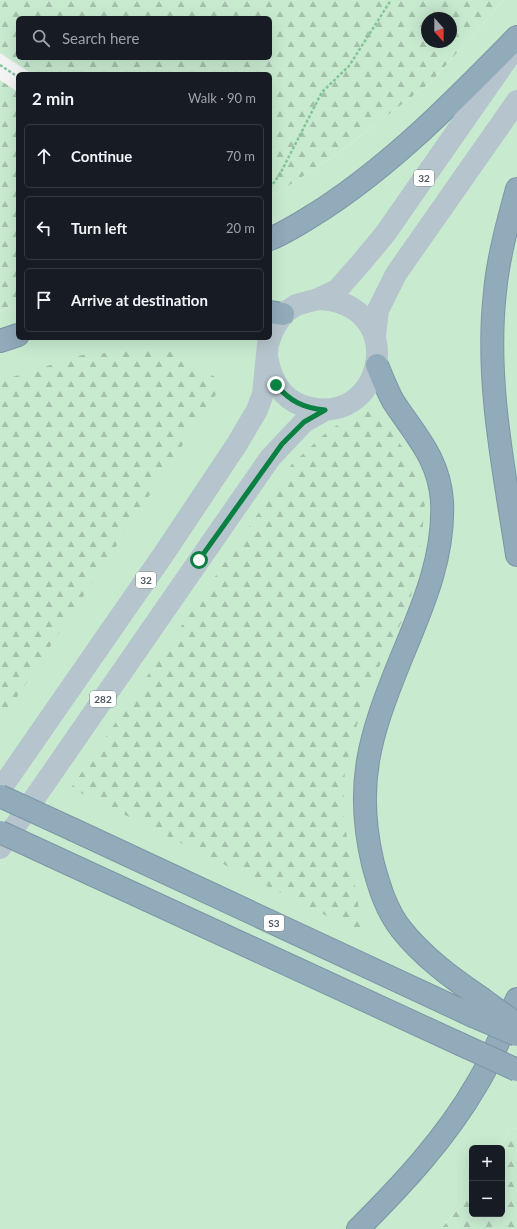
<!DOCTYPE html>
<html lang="en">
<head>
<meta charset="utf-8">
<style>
  body { margin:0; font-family:Lato,sans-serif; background:#242831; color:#f1f3f6 }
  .controls { position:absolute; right:12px; bottom:12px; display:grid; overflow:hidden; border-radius:6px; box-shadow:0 4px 16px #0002 }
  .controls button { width:36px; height:36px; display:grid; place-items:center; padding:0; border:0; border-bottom:1px solid #363941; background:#171b24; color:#f1f3f6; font:20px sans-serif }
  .compass { position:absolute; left:421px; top:12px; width:36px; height:36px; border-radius:50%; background:#171b24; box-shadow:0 4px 16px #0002; rotate:159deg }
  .stop { position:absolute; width:12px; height:12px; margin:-9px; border:3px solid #0b8043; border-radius:50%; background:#fff }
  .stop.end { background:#0b8043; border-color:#fff; box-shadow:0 1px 4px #0008 }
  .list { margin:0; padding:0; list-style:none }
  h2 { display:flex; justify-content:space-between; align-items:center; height:52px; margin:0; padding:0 16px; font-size:17px }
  h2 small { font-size:13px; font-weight:400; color:#9ea1a6 }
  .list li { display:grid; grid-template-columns:26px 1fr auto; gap:12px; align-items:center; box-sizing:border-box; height:64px; margin:0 8px 8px; padding:0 8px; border:1px solid #363941; border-radius:6px }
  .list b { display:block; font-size:15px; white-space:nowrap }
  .list em { font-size:13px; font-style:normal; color:#9ea1a6 }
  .icon { flex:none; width:22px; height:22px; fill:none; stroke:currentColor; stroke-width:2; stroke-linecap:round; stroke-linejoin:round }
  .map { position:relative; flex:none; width:517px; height:1229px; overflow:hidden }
  .search { position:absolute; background:#171b24; box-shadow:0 4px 16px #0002; left:16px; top:16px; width:256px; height:44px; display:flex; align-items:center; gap:10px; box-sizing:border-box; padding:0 14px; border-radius:6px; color:#9ea1a6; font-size:15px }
  .panel { position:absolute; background:#171b24; box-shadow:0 4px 16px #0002; left:16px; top:72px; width:256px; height:268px; border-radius:6px }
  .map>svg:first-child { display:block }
</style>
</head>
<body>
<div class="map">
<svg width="517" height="1229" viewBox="0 0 517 1229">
  <defs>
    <pattern id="forest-firs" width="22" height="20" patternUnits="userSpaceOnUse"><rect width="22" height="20" fill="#c8ebd0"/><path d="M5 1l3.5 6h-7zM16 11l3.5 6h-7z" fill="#a5c1ac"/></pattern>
  </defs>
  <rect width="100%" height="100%" fill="#f4f3f3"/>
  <path fill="#c8ebd0" d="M504,0H517V1129L511,1127L501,1148H472V1193L441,1229H0V311L18,304V338H270V196L282,190L338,153L431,82Z"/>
  <path fill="url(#forest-firs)" fill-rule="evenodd" d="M0,0H504L431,82L338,153L282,190L270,196V74H32L0,53ZM18,18H270V58H18ZM427,18H451V42H427Z
    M0,80L18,92V304L0,311Z
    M163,348L224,382L0,723V381L82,355Z
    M376,406L409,458L425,501L422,538L409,607L366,693L345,768L343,813L363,934L71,788L291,465L330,429Z
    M511,1127L517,1129V1229H441L472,1193V1214H502L501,1148Z"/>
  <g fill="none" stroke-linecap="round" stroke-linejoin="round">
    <defs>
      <path id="highway" d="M517,189C508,222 498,258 495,292C485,380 504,469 517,555
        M270,239C289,231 305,220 323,209C396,161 456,99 517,37
        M270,312L283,314
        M0,341L18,335
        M377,365C382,377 387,390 393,401C415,435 439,458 442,501C445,558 421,610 400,661C370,735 354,784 373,864C379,886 386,910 401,929C423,957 452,978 481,998
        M74,830L473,1016
        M52,856L460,1044
        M358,1229C402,1185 446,1138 477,1084C493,1058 504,1027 517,999"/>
    </defs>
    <use href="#highway" stroke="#7c96a6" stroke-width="24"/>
    <path stroke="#84c59a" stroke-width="2.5" stroke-dasharray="3 2" stroke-linecap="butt" d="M0,65L18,77
      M270,188L280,174L322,92L349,66L391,0"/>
    <path stroke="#b6c5cd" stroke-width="22" d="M375,336L378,310L396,274L517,101
      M268,361C272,380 282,398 301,405C383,435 413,303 318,299
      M0,790L163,555L237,444L257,410L263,394L268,344L273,330L283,314L296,305L318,299L337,290L360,264L385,234L514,49
      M0,848L270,458L304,422L325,410"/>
    <use href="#highway" stroke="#91abba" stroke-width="22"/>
    <defs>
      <path id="highway-bridge" d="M0,796L74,830
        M0,832L52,856
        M481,998L517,1024
        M473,1016L517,1035
        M460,1044L517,1070"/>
    </defs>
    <use href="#highway-bridge" stroke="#7c96a6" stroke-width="24" stroke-linecap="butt"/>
    <use href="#highway-bridge" stroke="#91abba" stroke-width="22"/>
  </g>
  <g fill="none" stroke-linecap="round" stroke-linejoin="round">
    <path stroke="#0b8043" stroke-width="5" d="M199,560L282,444L304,422L325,410C303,408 290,401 276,385"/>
  </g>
  <g text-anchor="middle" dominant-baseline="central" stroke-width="3" stroke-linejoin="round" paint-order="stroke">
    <g fill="#fff" stroke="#828a8e" stroke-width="1">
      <rect x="414" y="170" width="20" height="16" rx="3"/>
      <rect x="136" y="572" width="20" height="16" rx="3"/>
      <rect x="90" y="691" width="26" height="16" rx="3"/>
      <rect x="264" y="915" width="20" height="16" rx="3"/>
    </g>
    <g font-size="10" font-weight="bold" fill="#4c585d">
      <text x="424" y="178">32</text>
      <text x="146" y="580">32</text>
      <text x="103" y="699">282</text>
      <text x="274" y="923">S3</text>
    </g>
  </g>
</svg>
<div class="controls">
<button>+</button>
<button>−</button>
</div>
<svg class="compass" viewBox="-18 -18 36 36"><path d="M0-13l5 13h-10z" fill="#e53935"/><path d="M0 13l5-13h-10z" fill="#9ea1a6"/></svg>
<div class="stop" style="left:199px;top:560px"></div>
<div class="stop end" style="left:276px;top:385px"></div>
<div class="search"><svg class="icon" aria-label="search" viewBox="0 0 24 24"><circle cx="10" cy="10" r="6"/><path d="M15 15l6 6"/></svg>Search here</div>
<section class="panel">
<h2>2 min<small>Walk · 90 m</small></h2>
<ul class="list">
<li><svg class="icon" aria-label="ahead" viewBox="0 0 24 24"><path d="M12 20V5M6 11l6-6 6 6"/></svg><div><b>Continue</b></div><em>70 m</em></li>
<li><svg class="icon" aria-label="left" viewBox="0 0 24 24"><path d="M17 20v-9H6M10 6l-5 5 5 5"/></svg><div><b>Turn left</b></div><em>20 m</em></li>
<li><svg class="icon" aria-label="arrive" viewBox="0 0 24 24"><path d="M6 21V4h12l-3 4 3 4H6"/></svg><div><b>Arrive at destination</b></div></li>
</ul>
</section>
</div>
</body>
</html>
